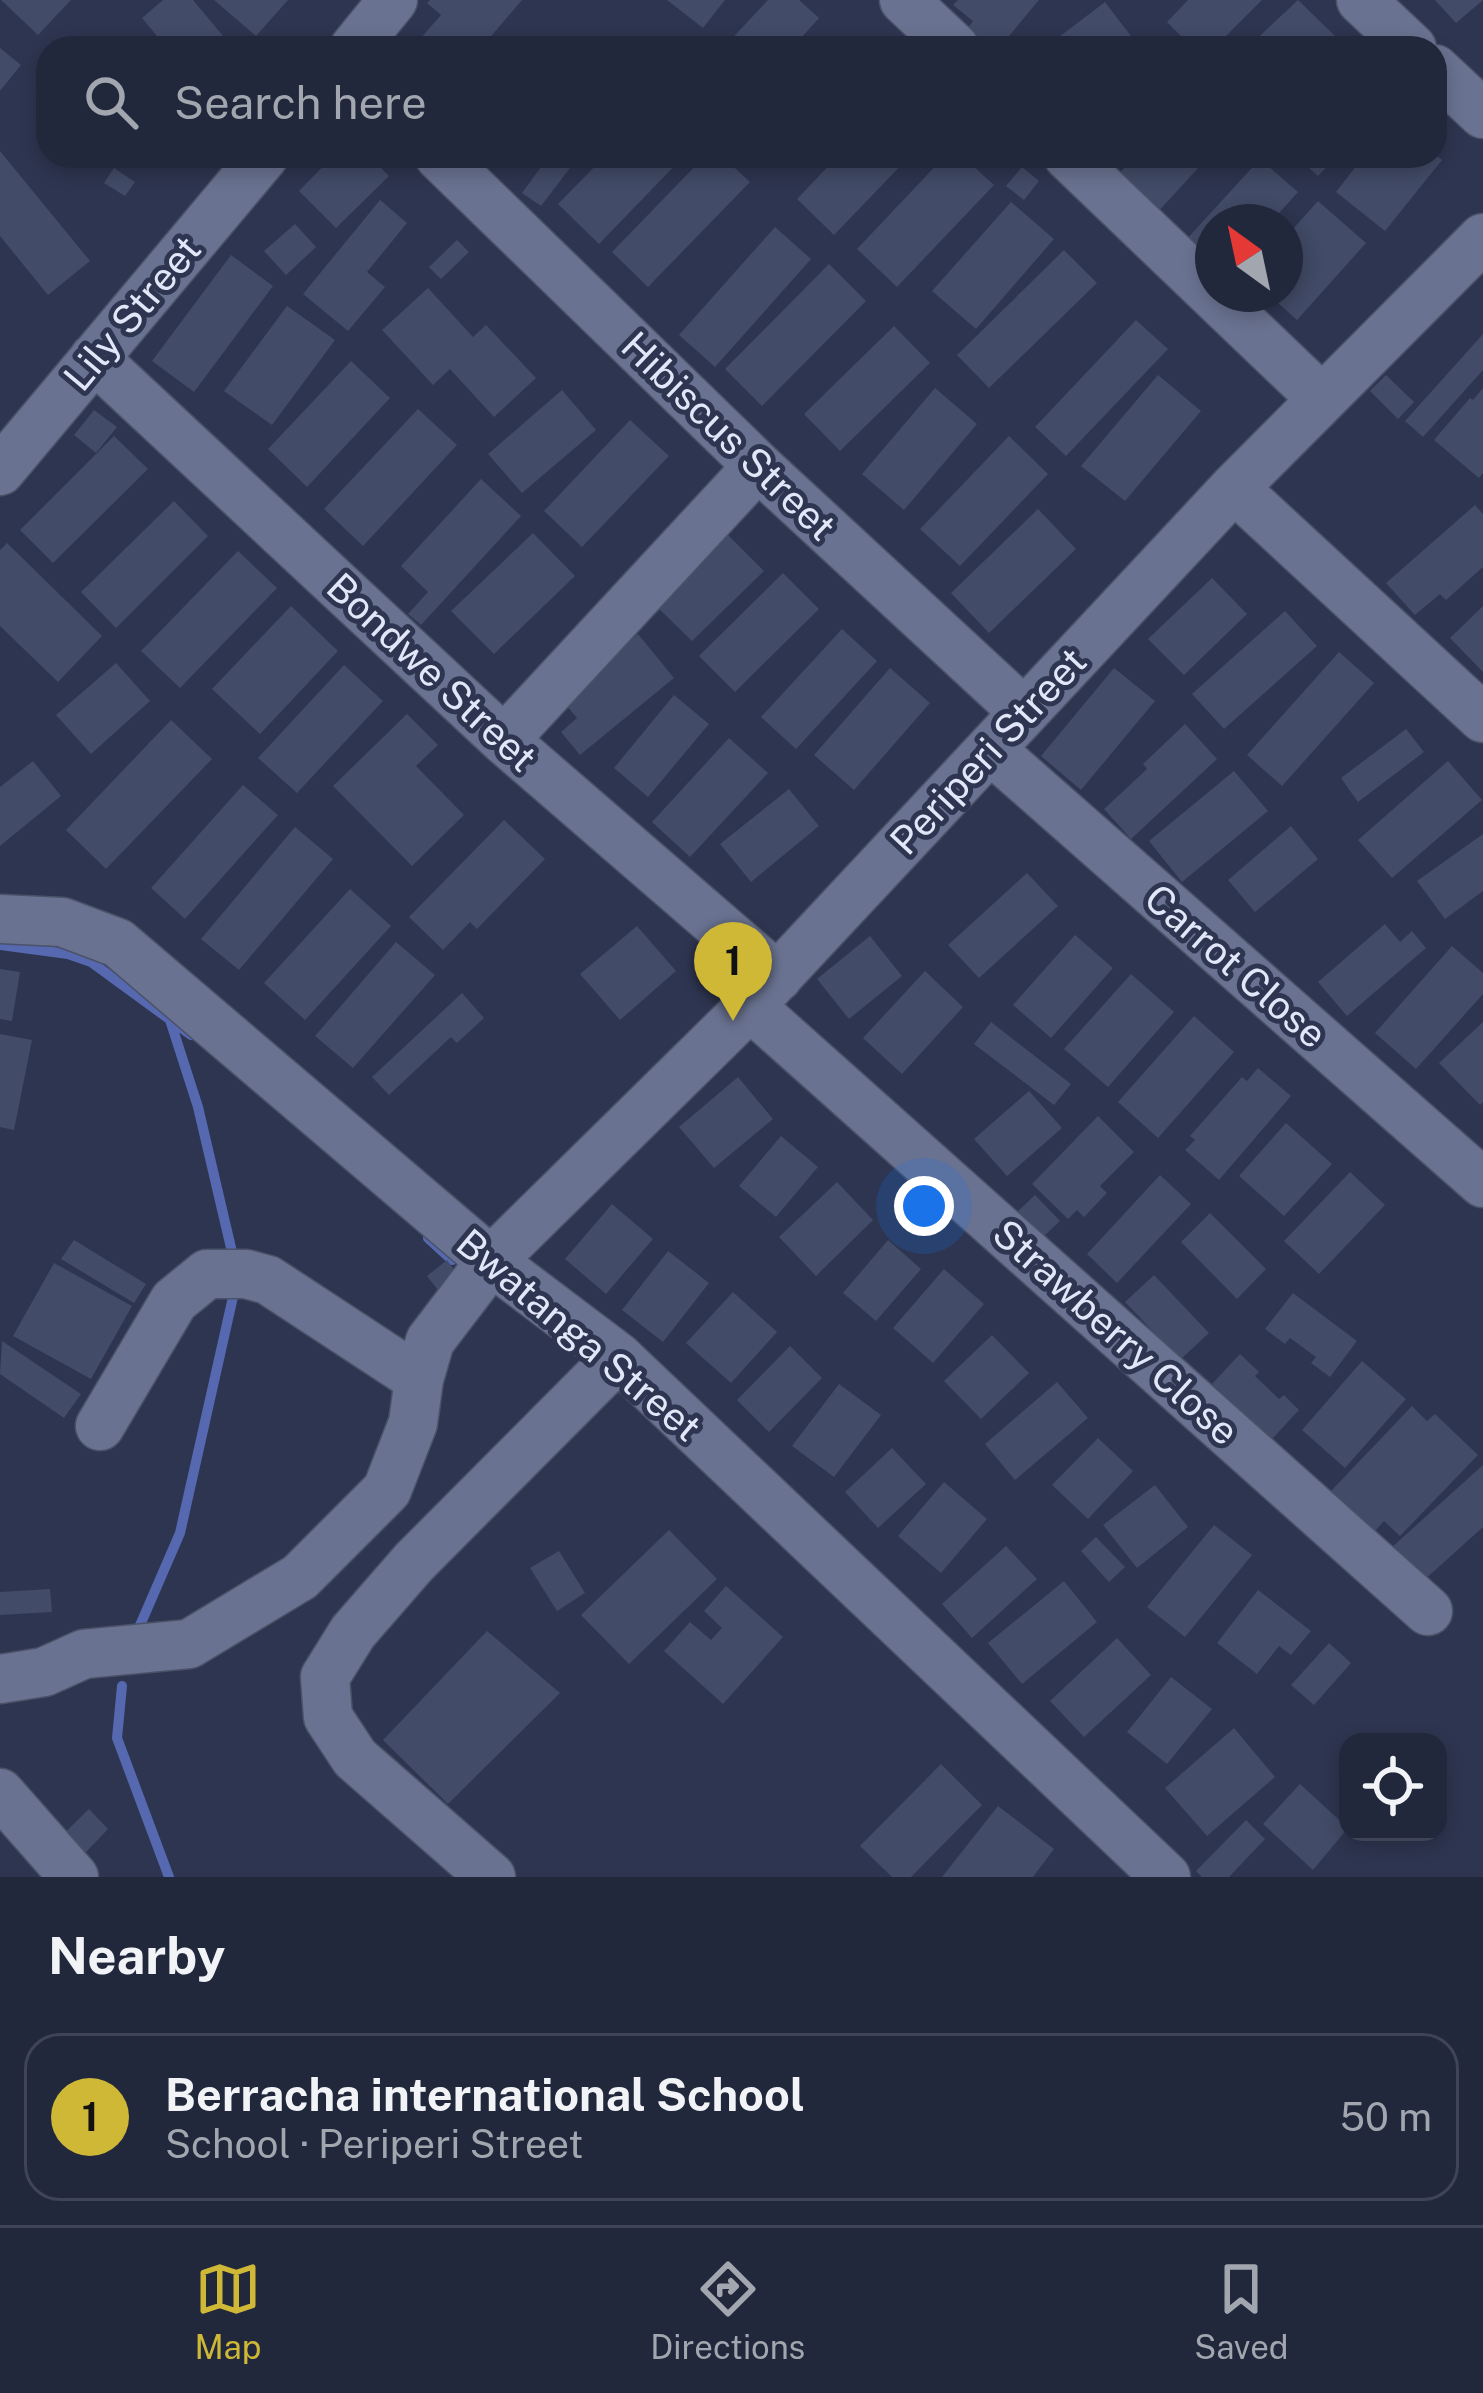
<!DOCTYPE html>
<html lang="en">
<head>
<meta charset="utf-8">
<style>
  body { margin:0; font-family:"Public Sans",sans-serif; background:#2a3043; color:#f1f3f6 }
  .controls { position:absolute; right:36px; bottom:36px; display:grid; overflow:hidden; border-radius:24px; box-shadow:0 6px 18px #0003 }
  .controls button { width:108px; height:108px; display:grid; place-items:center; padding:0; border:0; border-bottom:3px solid #3f4456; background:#22283c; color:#f1f3f6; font:60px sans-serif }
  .compass { position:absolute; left:1195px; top:204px; width:108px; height:108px; border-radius:50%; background:#22283c; box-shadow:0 6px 18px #0003; rotate:327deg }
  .you { position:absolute; left:924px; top:1206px; width:42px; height:42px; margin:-30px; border:9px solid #fff; border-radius:50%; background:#1a73e8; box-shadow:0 0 0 18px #1a73e833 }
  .badge { display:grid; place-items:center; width:78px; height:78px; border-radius:50%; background:#d0b837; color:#111; font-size:39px; font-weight:700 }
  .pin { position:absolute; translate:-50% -99px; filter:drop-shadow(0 3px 6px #0008) }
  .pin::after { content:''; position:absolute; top:63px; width:42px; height:36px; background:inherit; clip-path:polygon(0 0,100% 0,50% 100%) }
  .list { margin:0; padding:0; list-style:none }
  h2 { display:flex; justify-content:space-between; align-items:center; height:156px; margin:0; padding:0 48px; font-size:51px }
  h2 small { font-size:39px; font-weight:400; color:#a2a6af }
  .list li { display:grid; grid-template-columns:78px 1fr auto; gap:36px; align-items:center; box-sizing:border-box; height:168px; margin:0 24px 24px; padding:0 24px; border:3px solid #3f4456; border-radius:36px }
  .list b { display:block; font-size:45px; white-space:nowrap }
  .list p { margin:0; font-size:39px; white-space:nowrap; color:#a2a6af }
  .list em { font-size:39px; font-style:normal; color:#a2a6af }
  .icon { flex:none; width:66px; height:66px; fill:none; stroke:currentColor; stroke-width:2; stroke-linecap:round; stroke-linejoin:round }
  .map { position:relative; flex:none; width:1483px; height:1877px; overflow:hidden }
  .search { position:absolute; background:#22283c; box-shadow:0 6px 18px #0003; left:36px; right:36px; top:36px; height:132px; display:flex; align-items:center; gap:30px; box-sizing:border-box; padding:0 42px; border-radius:36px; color:#a2a6af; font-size:45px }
  .sheet { height:348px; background:#22283c }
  nav { display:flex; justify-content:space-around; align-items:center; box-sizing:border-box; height:168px; border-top:3px solid #3f4456; background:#22283c; font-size:33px; color:#a2a6af }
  nav a { display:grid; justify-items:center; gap:6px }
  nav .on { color:#d0b837 }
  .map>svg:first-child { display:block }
</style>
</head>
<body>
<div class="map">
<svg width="1483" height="1877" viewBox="0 0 1483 1877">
  <rect width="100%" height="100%" fill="#2e3550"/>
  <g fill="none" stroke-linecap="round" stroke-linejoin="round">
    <path stroke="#5568b0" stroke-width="10" d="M0,945L68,954L91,962L191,1035
      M170,1020L198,1107L232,1252
      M428,1238L452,1260
      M138,1630L180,1533L235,1288
      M122,1686L117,1738L169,1877"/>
  </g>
  <path fill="#424b67" d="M1,0H71L38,35Z
    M163,0H193L233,48H167L142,18Z
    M214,0H288L256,36Z
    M430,0H522L481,48H412L441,15L427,3Z
    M667,0H725L703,28Z
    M768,0H799L819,18L792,48H723Z
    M958,0H1039L999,48H985L965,32L973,21L953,5Z
    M1188,0H1262L1214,48H1193L1167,22Z
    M1298,0L1337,38L1326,48H1247Z
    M1435,0H1483L1456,23Z
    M1105,2L1140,48H1053L1050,44Z
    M0,48L21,65L0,91Z
    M0,151L90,261L48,295L0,236Z
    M333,156H369L389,176L336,228L299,191Z
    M549,156L570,168L541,206L522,193Z
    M605,156H684L599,244L558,204Z
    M705,156H722L750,182L648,287L612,252Z
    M838,156H910L834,235L797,199Z
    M945,156H962L994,185L897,287L857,249Z
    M1135,156H1209L1156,214L1116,177Z
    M1296,156H1337L1318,176Z
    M1364,156H1437L1442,160L1385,231L1336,192Z
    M1260,159L1298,192L1271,222H1213V266L1185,241Z
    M1022,167L1039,181L1024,200L1006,186Z
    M114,168L135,182L125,196L104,183Z
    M380,200L407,223L367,272L385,287L348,331L303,294Z
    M1318,201L1366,243L1297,320L1268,294H1285V238Z
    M1011,202L1054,239L976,329L932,291Z
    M295,224L316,247L286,275L264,251Z
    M775,227L811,259L715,367L679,335Z
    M457,240L469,252L441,279L429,267Z
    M1064,250L1097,283L989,388L957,355Z
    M231,255L273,286L194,392L152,361Z
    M829,264L866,301L762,406L725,369Z
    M428,288L473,337L486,325L536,378L494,417L450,369L433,385L382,330Z
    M287,306L335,340L272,425L224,391Z
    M1136,320L1168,349L1066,456L1035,427Z
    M894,326L930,363L840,451L804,414Z
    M1483,334V370L1423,437L1405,421Z
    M351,361L390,398L307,487L268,449Z
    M1158,375L1201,411L1125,501L1081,466Z
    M1386,375L1414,402L1398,419L1370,391Z
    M935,388L977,424L904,510L862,474Z
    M1483,388V473L1479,478L1434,440L1470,398L1473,400Z
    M562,390L596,430L522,493L488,454Z
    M418,409L457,445L363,546L324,509Z
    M94,410L117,427L96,453L74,435Z
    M630,420L669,456L582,547L544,511Z
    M114,436L148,469L53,563L20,530Z
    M1009,436L1048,474L960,566L920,529Z
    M481,479L521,516L421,625L408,614L428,592L401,566Z
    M174,501L208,536L116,628L81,592Z
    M1475,505L1483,514V567L1446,600L1440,594L1415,615L1386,583Z
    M1038,509L1076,549L989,633L951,593Z
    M533,533L575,576L494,654L451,611Z
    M727,534L764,571L692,641L655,605Z
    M7,543L102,636L58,682L0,626V550Z
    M238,551L277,588L180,688L141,651Z
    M783,573L819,609L735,692L699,656Z
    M1212,578L1247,614L1184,675L1148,639Z
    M291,606L338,651L260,734L212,689Z
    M1483,606V672L1450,638Z
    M1285,611L1317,646L1224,729L1192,694Z
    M842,629L877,661L796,749L761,717Z
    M638,634L674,678L580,755L561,732L577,718L560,698Z
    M1339,652L1374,683L1282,786L1247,755Z
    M116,663L150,701L91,754L56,715Z
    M344,665L383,701L297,793L258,758Z
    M890,668L930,703L854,790L814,755Z
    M1114,668L1155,701L1081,790L1041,756Z
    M674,695L709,724L648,797L614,768Z
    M407,714L438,745L416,766L464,815L412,866L333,786Z
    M171,720L212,759L106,869L66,830Z
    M1185,724L1217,759L1131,839L1104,809L1147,769L1143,764Z
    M1406,729L1424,752L1358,802L1341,778Z
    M729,738L768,773L690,857L652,822Z
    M33,761L61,796L0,846V787Z
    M1448,761L1482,800L1392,878L1358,840Z
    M1234,771L1268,811L1182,882L1149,841Z
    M243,785L278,815L185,919L151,888Z
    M789,789L819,826L751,882L720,844Z
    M504,820L545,859L477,929L470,922L443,950L409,917Z
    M1291,826L1318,859L1255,912L1228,880Z
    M295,827L333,859L239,970L201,939Z
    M1483,834V891L1445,919L1417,881Z
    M1027,873L1058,906L979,978L948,945Z
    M350,889L391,926L305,1020L264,983Z
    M1385,924L1400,942L1412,931L1426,948L1347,1016L1318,982Z
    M637,926L676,971L620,1020L580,974Z
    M1075,935L1113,968L1051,1038L1013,1005Z
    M870,936L902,976L849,1019L817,979Z
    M396,942L435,975L353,1068L315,1036Z
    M1452,946L1483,973V994L1416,1069L1375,1033Z
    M0,969L20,972L12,1021L0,1019Z
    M925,971L963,1007L902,1074L863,1038Z
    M1131,974L1174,1012L1108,1087L1064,1049Z
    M462,993L484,1018L457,1043L451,1037L389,1095L372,1077Z
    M1194,1016L1234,1052L1158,1138L1118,1102Z
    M991,1022L1071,1084L1054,1105L974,1044Z
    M1483,1022V1102L1480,1105L1439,1063Z
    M0,1034L32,1040L14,1130L0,1127Z
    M1258,1068L1291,1096L1219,1180L1185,1150L1195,1140L1190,1136L1242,1077L1247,1081Z
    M738,1077L773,1119L714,1168L679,1127Z
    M1029,1091L1062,1128L1007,1176L974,1139Z
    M1098,1116L1134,1152L1100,1186L1107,1193L1084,1217L1077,1210L1068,1219L1032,1184Z
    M1286,1123L1332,1164L1284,1216L1239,1176Z
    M781,1136L818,1167L776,1217L739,1186Z
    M1350,1172L1385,1205L1319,1274L1284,1241Z
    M1160,1175L1191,1204L1117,1283L1087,1254Z
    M837,1182L873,1220L816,1276L779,1237Z
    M1035,1195L1060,1221L1043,1237L1018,1211Z
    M612,1204L653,1239L606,1294L565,1259Z
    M1210,1213L1266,1269L1237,1299L1181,1242Z
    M74,1240L146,1284L134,1303L61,1259Z
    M888,1240L921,1269L876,1321L843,1293Z
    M668,1251L709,1283L663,1342L622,1310Z
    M447,1260L461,1279L441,1294L427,1276Z
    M54,1263L132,1306L91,1379L13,1336Z
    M944,1269L984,1304L933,1363L893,1328Z
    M1154,1275L1209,1333L1180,1360L1125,1302Z
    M733,1292L777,1332L731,1383L686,1343Z
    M1293,1293L1357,1341L1330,1377L1311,1363L1316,1357L1290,1338L1285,1344L1265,1329Z
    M992,1335L1029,1373L981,1419L944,1381Z
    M2,1341L81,1394L64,1418L0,1374Z
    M790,1346L822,1378L769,1432L737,1400Z
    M1240,1354L1259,1372L1255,1376L1279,1399L1284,1395L1299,1410L1272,1439L1212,1384Z
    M1362,1361L1406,1399L1345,1468L1302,1430Z
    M1057,1382L1088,1418L1015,1480L985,1444Z
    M839,1384L881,1415L834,1477L792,1446Z
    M1412,1406L1427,1421L1435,1414L1478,1455L1400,1536L1384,1521L1373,1533L1330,1492Z
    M1098,1438L1133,1471L1088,1519L1052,1485Z
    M892,1448L926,1484L878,1528L845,1492Z
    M1483,1465V1527L1422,1582L1391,1548Z
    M944,1482L987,1519L941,1573L898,1536Z
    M1155,1485L1188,1527L1137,1568L1103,1525Z
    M1214,1525L1252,1555L1185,1637L1147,1607Z
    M669,1530L717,1579L629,1664L581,1615Z
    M1096,1537L1125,1567L1109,1582L1081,1551Z
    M1006,1546L1037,1579L972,1638L942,1604Z
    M559,1551L585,1593L557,1611L530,1568Z
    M1064,1581L1097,1622L1022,1684L988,1643Z
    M726,1586L783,1637L723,1704L664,1651L690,1622L711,1640L722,1628L704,1611Z
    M50,1589L52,1612L0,1615V1592Z
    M1258,1590L1311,1631L1291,1655L1279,1646L1257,1674L1217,1643Z
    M487,1631L560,1693L448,1804L383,1740Z
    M1117,1638L1151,1675L1084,1737L1050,1701Z
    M1329,1643L1351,1663L1314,1705L1291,1685Z
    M1171,1677L1212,1709L1167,1764L1127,1732Z
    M1234,1728L1275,1777L1207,1836L1165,1788Z
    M941,1764L982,1805L911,1877H892L860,1846Z
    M1300,1784L1348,1828L1313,1870L1263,1824Z
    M998,1806L1054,1849L1033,1877H942Z
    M89,1809L108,1829L68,1871L47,1850Z
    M1246,1820L1265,1839L1229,1877H1202L1196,1871Z"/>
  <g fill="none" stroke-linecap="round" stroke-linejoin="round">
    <defs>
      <path id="minor" d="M904,0L955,48
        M1361,0L1412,48
        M354,48L393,0
        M1435,69L1483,114
        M439,156L758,466L1024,712
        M1068,156L1322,399
        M94,358L504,740L778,977
        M0,471L264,156
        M1234,488L1483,718
        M504,740L758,466
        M990,749L1483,1183
        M0,919L62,922L118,943L491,1261L618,1357L1166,1877
        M750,1006L1428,1611
        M100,1426L174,1301L207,1274H246L268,1280L419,1379
        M0,1679L44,1672L84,1654L189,1644L300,1577L387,1490L413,1423L419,1379L430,1341L491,1261L750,1006L1234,488L1483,238
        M0,1793L74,1877
        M491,1877L355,1758L328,1717L325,1677L353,1632L414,1562L618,1357"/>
    </defs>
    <use href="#minor" stroke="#4b5268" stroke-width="51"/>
    <use href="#minor" stroke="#697290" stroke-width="48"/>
  </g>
  <g text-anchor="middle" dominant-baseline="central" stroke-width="10" stroke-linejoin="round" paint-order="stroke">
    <g font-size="39" fill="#e1e7f8" stroke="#2e3550">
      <text transform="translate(132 313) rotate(-50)">Lily Street</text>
      <text transform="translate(729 436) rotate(44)">Hibiscus Street</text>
      <text transform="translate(432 672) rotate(43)">Bondwe Street</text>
      <text transform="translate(988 751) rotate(-47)">Periperi Street</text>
      <text transform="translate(1236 966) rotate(41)">Carrot Close</text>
      <text transform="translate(1116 1332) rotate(42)">Strawberry Close</text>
      <text transform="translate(579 1335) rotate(40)">Bwatanga Street</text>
    </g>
  </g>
</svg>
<div class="controls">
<button><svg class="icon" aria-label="locate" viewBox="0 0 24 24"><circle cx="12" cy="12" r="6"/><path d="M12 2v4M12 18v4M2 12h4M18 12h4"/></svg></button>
</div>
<svg class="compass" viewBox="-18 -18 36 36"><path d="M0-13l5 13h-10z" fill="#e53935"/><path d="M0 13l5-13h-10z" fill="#a2a6af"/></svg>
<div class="you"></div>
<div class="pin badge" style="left:733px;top:1021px">1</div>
<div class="search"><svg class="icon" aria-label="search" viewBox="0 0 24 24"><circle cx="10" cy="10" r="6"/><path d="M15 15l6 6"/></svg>Search here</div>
</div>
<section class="sheet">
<h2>Nearby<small></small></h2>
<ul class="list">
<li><span class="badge">1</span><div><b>Berracha international School</b><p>School · Periperi Street</p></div><em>50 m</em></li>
</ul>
</section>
<nav>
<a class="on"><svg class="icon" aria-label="map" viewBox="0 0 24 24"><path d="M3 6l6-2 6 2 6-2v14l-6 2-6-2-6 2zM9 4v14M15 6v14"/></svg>Map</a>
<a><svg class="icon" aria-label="directions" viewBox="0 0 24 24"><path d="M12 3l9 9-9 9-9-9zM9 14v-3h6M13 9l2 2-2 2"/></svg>Directions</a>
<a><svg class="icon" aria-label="saved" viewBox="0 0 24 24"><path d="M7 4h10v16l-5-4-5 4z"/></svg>Saved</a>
</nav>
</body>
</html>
